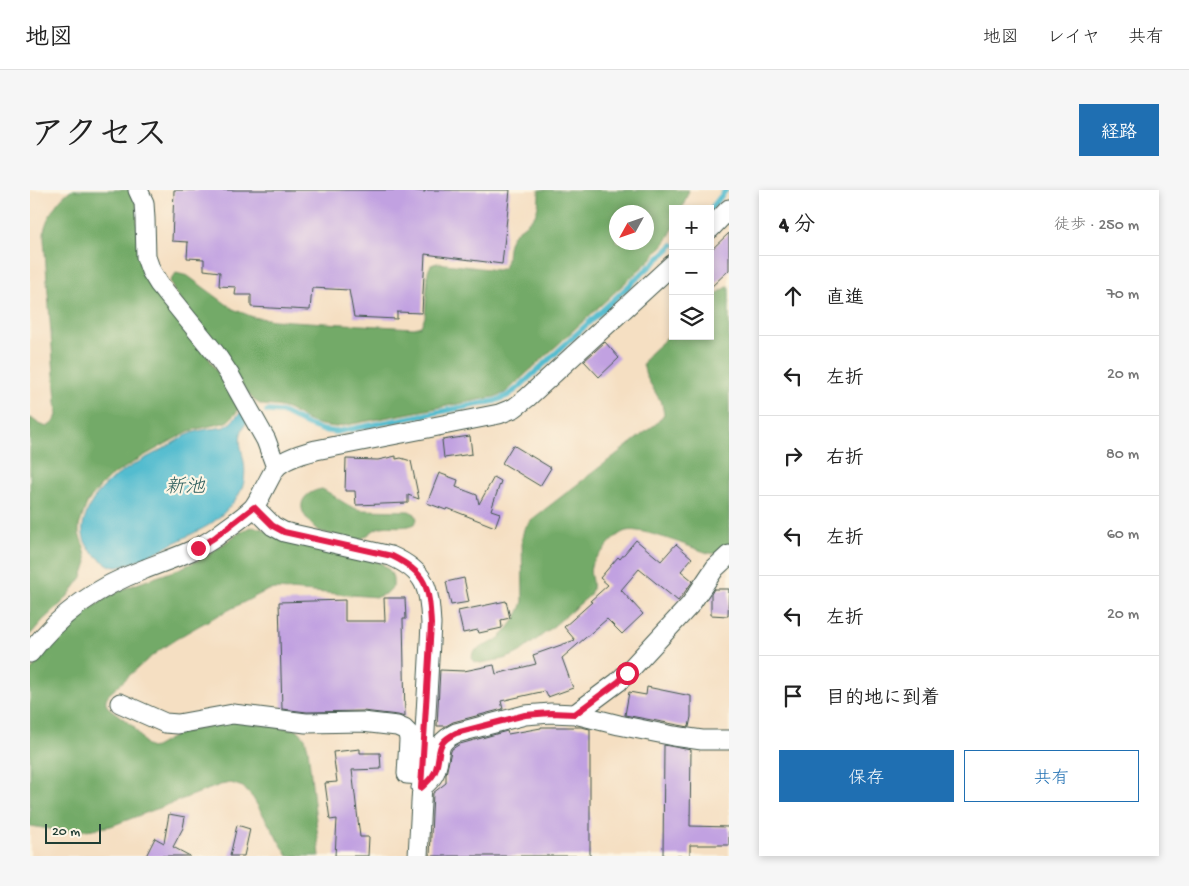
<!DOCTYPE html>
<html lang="ja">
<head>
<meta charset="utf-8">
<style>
  body { margin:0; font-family:"Gochi Hand","Klee One",sans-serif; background:#f6f6f6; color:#222 }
  .controls { position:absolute; right:15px; top:15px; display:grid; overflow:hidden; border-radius:0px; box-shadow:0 2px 8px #0003 }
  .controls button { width:45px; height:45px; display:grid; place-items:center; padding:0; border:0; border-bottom:1px solid #e0e0e0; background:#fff; color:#222; font:25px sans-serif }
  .compass { position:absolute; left:579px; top:15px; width:45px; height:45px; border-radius:50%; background:#fff; box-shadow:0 2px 8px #0003; rotate:230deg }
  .scale { position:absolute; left:15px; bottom:12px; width:56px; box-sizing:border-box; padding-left:5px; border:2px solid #1f3d34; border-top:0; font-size:14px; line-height:18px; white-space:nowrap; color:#1f3d34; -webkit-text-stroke:4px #fcf5e5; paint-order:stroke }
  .stop { position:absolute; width:15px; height:15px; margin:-11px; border:4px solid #e11d48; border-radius:50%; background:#fff }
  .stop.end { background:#e11d48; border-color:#fff; box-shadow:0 1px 5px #0008 }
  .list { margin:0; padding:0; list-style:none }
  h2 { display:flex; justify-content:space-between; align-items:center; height:65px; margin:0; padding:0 20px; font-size:21px }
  h2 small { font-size:16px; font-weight:400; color:#767676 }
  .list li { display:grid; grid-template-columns:32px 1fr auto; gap:15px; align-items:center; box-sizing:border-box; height:80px; padding:0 20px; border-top:1px solid #e0e0e0 }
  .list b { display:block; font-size:19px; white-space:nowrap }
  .list em { font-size:16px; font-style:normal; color:#767676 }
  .actions { display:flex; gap:10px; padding:15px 20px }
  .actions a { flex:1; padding:11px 0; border:1px solid #1f6fb2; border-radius:0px; text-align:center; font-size:18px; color:#1f6fb2 }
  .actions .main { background:#1f6fb2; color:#fff }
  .icon { flex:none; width:28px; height:28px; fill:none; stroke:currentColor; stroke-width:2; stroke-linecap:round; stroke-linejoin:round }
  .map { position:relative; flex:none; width:699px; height:666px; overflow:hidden; border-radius:0px }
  header { display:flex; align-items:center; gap:30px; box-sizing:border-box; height:70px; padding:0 25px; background:#fff; border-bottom:1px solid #e0e0e0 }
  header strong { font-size:24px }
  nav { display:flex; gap:28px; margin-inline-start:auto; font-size:18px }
  .intro { display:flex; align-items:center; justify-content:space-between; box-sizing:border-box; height:120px; padding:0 30px }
  h1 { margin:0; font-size:35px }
  .button { padding:12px 22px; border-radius:0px; background:#1f6fb2; color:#fff; font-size:18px; font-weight:700 }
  main { display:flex; gap:30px; padding:0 30px }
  aside { flex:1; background:#fff; border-radius:0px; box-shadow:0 2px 8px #0003 }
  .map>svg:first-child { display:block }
</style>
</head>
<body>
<header>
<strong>地図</strong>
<nav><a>地図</a><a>レイヤ</a><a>共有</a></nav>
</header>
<div class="intro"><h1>アクセス</h1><a class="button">経路</a></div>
<main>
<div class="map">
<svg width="699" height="666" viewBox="0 0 699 666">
  <rect width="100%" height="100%" fill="#fcf5e5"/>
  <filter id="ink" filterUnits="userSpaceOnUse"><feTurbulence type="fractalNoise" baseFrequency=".02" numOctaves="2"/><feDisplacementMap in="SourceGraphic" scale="10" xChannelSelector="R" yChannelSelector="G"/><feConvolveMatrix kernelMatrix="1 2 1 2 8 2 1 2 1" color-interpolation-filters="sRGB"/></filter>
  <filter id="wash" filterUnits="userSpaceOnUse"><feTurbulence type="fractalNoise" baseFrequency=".0096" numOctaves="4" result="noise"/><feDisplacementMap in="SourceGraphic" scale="20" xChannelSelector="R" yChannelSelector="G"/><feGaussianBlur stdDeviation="1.12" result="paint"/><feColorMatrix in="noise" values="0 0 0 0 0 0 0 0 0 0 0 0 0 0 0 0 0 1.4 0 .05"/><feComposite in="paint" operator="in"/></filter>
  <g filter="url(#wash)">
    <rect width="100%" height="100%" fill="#f5dfc2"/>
    <path fill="#73aa68" stroke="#49744e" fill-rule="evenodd" d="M41,0H101L107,15L108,51L208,216V220L205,224L197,232L159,241L112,267L80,287L69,298L57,313L49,336V344L54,357L57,372L52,387L34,411L13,430L0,445V227L9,234L17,237L24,232L27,225L14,49C14,45 14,41 15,37C19,23 30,7 41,0Z
      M509,0H659L652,19H643V39L636,51L621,69L485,194L475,203L464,207L306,237C297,236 287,235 279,231C270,227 262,220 254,218C239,213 233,220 221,207L144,101L140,91L146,83L158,86L203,119L223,127L244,130L384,138L391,136L395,127L398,81L401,75L407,73L467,80L474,78C479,68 476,58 481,48C487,38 500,34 506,23C509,16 509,7 509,0ZM586,22H616V52H586Z
      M699,96V358L686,364L678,363C660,357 612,337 596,341C588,343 578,354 573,361C569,365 563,370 561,376C558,387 567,394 559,406L519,440L490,462L482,466L473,469L451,473L445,472L442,468L443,462C449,457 458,455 465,451C475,445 491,423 493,411L492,348L494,339L501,330L627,233L634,224L632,214L616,186L613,174L619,164L643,142V146H680V108Z
      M292,299C305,305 316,317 331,320L379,321L385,324L387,329L385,334C374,339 362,335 351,337C342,339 336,349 327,350C323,350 293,343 290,341C285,339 281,334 278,330C265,315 274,302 292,299Z
      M220,337L230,338L239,342L351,373C361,380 364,385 363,397L357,403L347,407L246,399L239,400L232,403C199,420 165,436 134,457C114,471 96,489 78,505C75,510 75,514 79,518L103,536L117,556L121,558L125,557L150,543L203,530L268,540L275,548L278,559L290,666H258L223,608L213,597L201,593L190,595L81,636L58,640L32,641L0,636V482C25,448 55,417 94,399C120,388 147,382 172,368C189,359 203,345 220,337Z"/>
    <path fill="#52bccf" stroke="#387c82" d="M211,222L217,232C206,247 211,255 214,272C215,278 215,285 214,291C212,307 192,326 179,335C171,340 161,344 152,349C133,358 113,370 93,376C90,377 88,377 85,377C77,376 66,366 60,360C52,349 51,340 55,328C65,292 103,275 133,259C142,254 151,247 160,244C170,239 183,239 194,237L198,235Z"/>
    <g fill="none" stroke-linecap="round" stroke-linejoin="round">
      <path stroke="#52bccf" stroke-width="5.5" d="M680,20L696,0
        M237,221L252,222L278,235L292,240L306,242L465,211L477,206L488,198L643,55"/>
    </g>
    <g id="blocks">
      <path fill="#c1a1e1" d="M144,0H380L395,2V0H480L472,74L395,64L392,123L367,122V129L324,127L319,100L282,98L280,120L221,117V105H205L206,97L189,96L190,82L174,80V69L157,68L158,52L142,51Z
        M699,43V80L680,98V61Z
        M575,152L589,168L569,187L554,171Z
        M440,246L442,264L414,268L412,250Z
        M483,255L521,278L510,296L472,273Z
        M366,266V269L371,268L381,271L389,309L378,305V313L326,315L325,301H315L316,269L348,270Z
        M409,283L428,290L426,297L447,305L449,314L464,287L471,291L461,320L470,323L465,337L417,318L416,320L397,313Z
        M606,350L631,371L646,354L662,368L651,381L663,391L648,411L609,379L591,400L613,424L592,444L577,429L532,468L543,498L518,507L515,501L471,511L473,519L423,532L416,536H407L410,480L434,481L464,475L466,484L506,474L503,465L545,450L534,437L562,412L560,411L578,395L570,388L588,367L590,369Z
        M434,388L439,412L421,415L416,392Z
        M684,399H699L698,426L681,425V404Z
        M354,408H375L376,429H373L375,527L368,525L333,521L277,522L252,519L249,412L315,410V431H355Z
        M476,411L480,428L471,430L472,438L449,443L448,440L433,443L428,421Z
        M617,497L661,506V527L659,537L595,525L599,502L616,505Z
        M511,537H551L560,539V666H400L403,603L416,593V584L421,561L422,559L430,554L477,541L478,544L511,538Z
        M634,555L661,560L660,636L699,637V655H660V666H633Z
        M330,559V563H350L351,579L322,580L330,647H339L338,666H305L307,629L300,630L295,593L307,592L303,562Z
        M139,624L155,627L153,638L143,657L160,666H116L125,648L134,653Z
        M207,635L220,639L214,666H200Z"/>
    </g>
  </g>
  <g filter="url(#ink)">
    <use href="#blocks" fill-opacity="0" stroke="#3f5549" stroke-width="1"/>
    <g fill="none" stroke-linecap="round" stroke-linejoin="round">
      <defs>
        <path id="street" d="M108,0L114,13L115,29L116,67L121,81L129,94L185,163L199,184L236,250L246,277
          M680,39L699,19
          M224,317L243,336L254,342L361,366C397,382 399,398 401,434L388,666
          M0,463C29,424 69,396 115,379C140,369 165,362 187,346C198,337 213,328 223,318C227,313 231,305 234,299C238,292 241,285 245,279C252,269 274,263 286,260L469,224L484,218L497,208L643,74
          M90,513L135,533L148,534L203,524L220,526L276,533L332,532L367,536L374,539L378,543L379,550L377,584L392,585
          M545,524L588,492L597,483L660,415L685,378L699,365
          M391,598C397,593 404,587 406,579C412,560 404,554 426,543L495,525L521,523L545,524L589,535L644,546L672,550H699"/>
      </defs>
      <use href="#street" stroke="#3f5549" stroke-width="21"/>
      <use href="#street" stroke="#fff" stroke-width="19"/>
    </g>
  </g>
  <g fill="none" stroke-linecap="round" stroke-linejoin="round" filter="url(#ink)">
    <path stroke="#e11d48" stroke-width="6" d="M168,358L184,348L224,317L243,336L254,342L362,366C397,383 399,397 401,434L391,598C397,592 404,587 406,579C412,560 404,554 426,543L495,525L521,523L545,524L588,492L597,483"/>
  </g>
  <g text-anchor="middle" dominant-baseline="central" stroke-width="4.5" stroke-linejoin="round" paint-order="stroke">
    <g font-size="20" font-style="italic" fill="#2c5d5b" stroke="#fcf5e5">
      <text x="155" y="298">新池</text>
    </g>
  </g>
</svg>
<div class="controls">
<button>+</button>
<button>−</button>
<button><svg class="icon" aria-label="layers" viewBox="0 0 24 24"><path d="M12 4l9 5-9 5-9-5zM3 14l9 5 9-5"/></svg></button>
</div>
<svg class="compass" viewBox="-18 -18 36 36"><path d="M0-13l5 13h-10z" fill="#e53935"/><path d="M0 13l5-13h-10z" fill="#767676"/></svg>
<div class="scale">20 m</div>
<div class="stop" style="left:597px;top:483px"></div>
<div class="stop end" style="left:168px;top:358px"></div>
</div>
<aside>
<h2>4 分<small>徒歩 · 250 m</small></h2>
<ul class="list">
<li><svg class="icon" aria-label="ahead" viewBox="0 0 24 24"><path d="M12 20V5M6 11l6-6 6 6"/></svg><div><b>直進</b></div><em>70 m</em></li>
<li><svg class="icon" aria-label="left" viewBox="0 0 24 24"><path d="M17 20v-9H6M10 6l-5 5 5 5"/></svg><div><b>左折</b></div><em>20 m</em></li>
<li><svg class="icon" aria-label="right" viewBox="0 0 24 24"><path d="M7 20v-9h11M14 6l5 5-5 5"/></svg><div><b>右折</b></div><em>80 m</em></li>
<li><svg class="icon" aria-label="left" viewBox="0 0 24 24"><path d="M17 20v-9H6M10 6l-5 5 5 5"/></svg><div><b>左折</b></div><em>60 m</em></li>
<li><svg class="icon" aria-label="left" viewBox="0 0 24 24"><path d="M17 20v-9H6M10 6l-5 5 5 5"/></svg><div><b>左折</b></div><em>20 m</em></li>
<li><svg class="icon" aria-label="arrive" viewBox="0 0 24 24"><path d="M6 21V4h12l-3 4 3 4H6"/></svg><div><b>目的地に到着</b></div></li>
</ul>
<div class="actions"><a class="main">保存</a><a>共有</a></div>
</aside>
</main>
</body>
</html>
